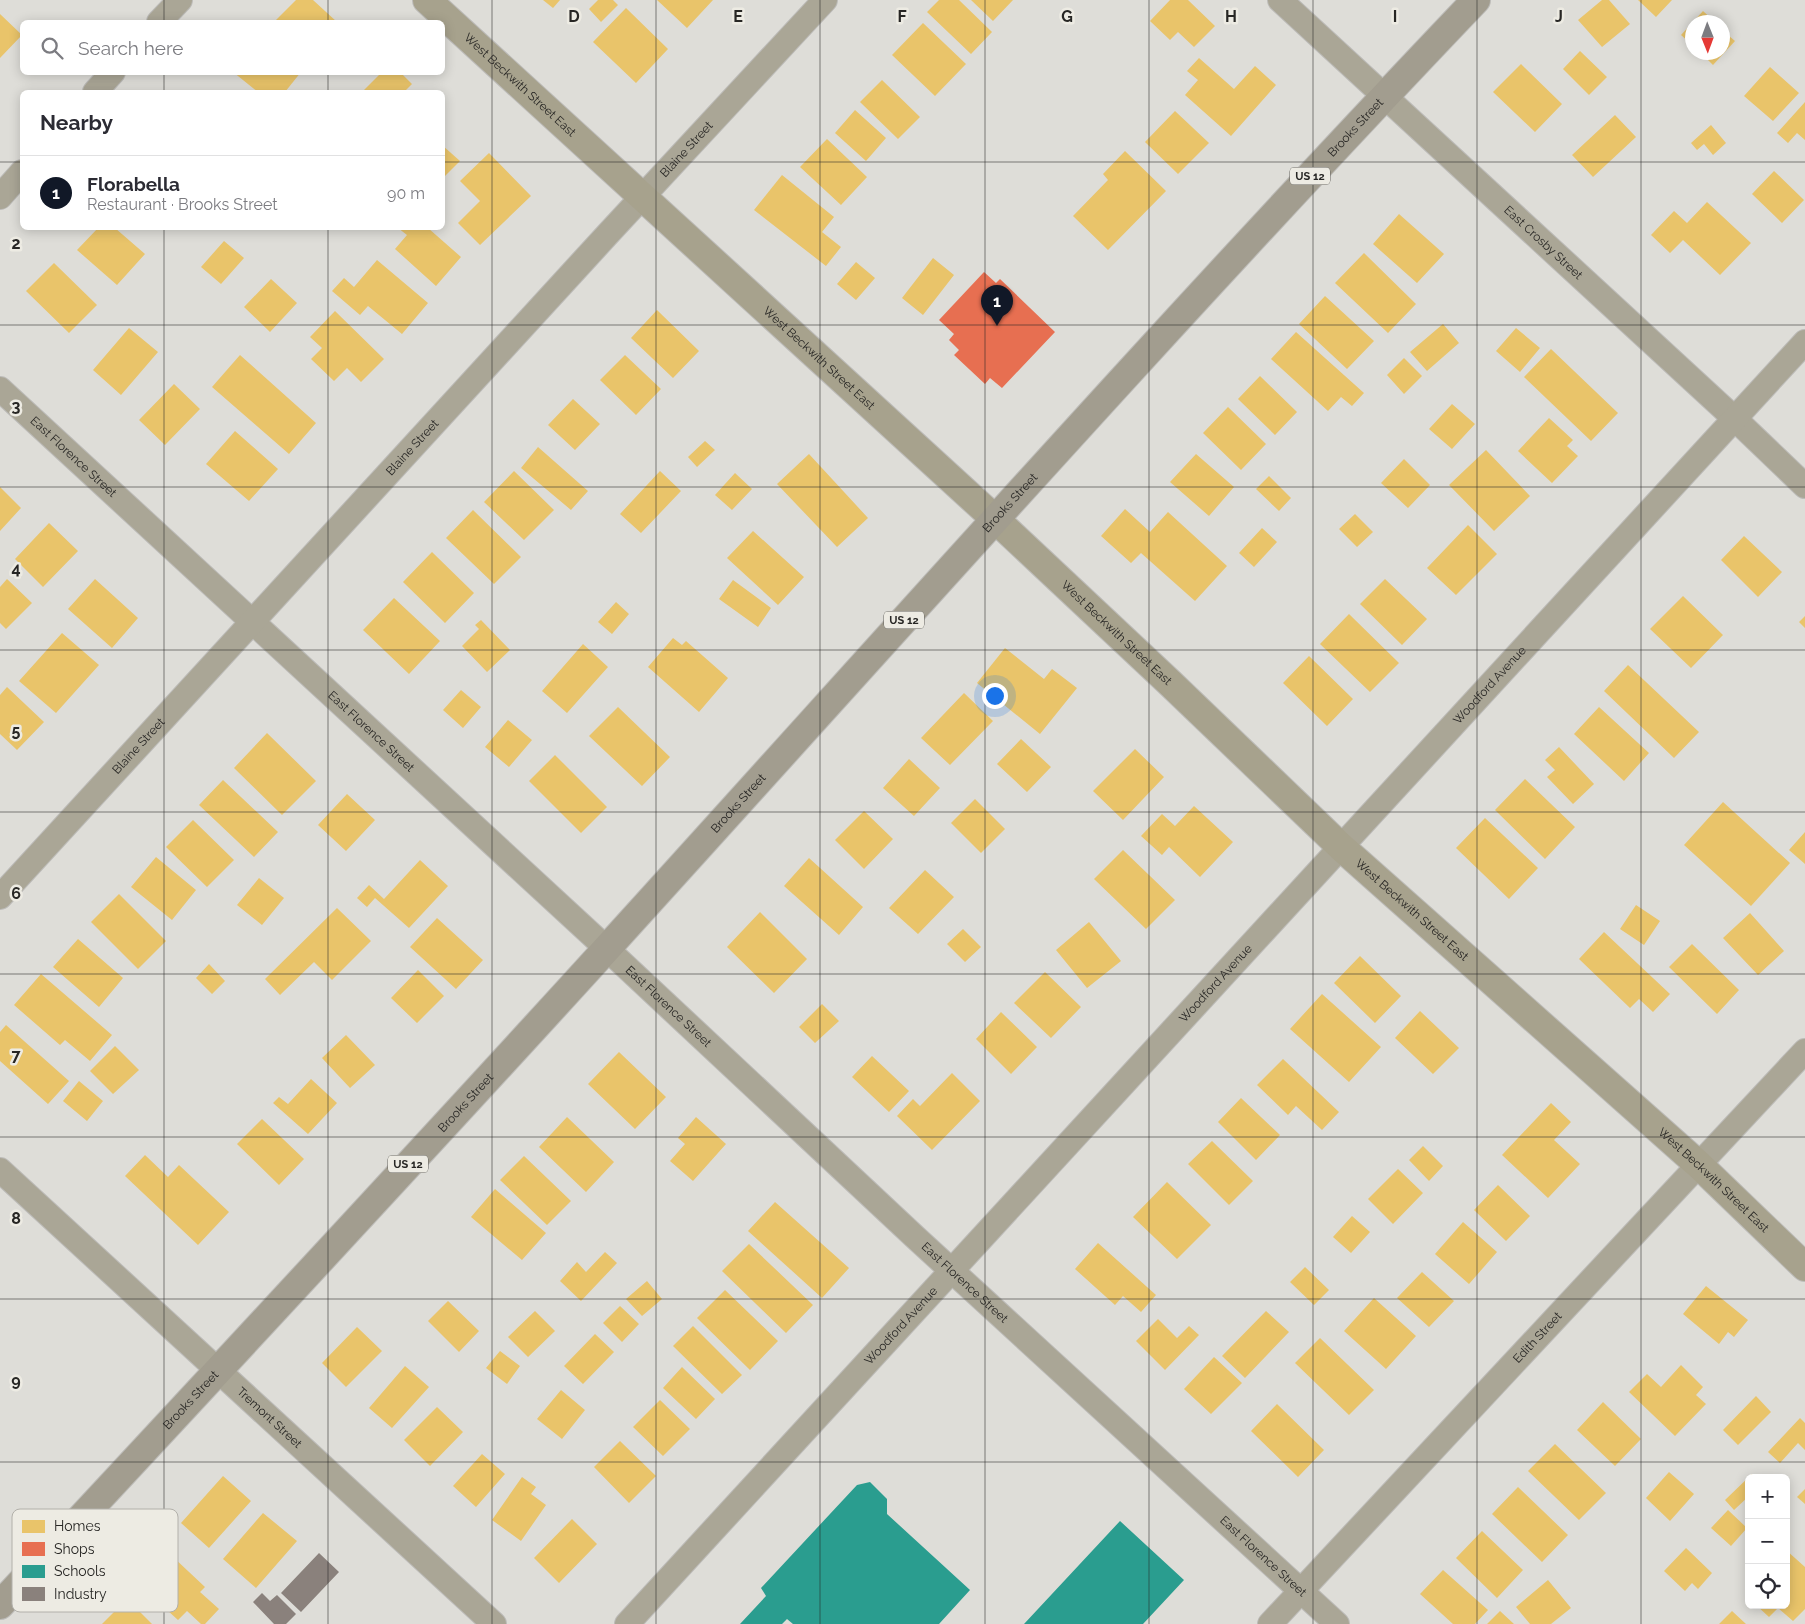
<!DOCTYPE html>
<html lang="en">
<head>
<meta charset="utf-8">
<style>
  body { margin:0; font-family:Raleway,sans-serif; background:#f2f2f3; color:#2b2b33 }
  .controls { position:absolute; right:15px; bottom:15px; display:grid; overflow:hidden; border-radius:8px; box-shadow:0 2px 12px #0003 }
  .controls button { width:45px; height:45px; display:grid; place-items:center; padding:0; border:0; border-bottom:1px solid #e1e1e2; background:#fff; color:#2b2b33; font:25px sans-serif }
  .compass { position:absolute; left:1685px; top:15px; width:45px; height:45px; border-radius:50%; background:#fff; box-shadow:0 2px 12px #0003; rotate:179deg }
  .you { position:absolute; left:994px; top:695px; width:18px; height:18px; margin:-12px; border:4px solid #fff; border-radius:50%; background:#1a73e8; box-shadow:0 0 0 8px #1a73e833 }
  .badge { display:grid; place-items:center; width:32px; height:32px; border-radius:50%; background:#111827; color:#fff; font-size:16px; font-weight:700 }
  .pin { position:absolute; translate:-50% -41px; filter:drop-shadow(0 1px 2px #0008) }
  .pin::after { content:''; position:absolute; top:26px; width:18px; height:15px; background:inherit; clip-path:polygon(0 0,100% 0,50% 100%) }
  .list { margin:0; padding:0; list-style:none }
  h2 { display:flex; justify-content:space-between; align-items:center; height:65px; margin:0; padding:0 20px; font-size:21px }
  h2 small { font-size:16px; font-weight:400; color:#7c7c81 }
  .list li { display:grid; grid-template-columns:32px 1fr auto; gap:15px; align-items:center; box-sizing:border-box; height:75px; padding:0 20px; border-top:1px solid #e1e1e2 }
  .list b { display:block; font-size:19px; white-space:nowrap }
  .list p { margin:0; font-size:16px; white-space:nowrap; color:#7c7c81 }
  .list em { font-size:16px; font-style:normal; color:#7c7c81 }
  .icon { flex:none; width:28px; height:28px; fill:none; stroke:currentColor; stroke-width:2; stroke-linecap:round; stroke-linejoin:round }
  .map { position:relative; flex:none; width:1805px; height:1624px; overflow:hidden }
  .search { position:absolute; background:#fff; box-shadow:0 2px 12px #0003; left:20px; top:20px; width:425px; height:55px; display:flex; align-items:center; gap:12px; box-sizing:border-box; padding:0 18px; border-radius:8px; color:#7c7c81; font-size:19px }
  .panel { position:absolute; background:#fff; box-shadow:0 2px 12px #0003; left:20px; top:90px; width:425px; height:140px; border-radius:8px }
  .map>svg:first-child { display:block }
</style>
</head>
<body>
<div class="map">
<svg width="1805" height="1624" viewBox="0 0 1805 1624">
  <rect width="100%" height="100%" fill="#deddd8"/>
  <path fill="#e9c46a" d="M296,0H313L337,22H274Z
    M543,0H560L553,8Z
    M598,0H613L618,5L601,22L589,9Z
    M657,0H713L687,28Z
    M939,0H959L992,32L971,54L927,12Z
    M971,0H1013L993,21Z
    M1170,0H1188L1215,26L1194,47L1178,32L1170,40L1150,21Z
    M1602,0H1609L1630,24L1602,47L1578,20Z
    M1638,0H1672L1656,17Z
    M626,8L668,49L636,83L593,42Z
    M1703,11L1715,22H1692V45L1681,35Z
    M0,14L22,35L0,58Z
    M923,23L966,64L935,96L892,55Z
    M1722,30L1735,41L1713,65L1700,52H1722Z
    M1580,51L1607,77L1589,95L1563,69Z
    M1199,58L1234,89L1255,66L1276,85L1231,136L1185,95L1198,80L1187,71Z
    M1521,64L1562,104L1535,132L1493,92Z
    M1770,67L1799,93L1773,121L1744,96Z
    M233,72H301L285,92H258Z
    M382,72H400L412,84L404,92H362Z
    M882,80L920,117L898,139L860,102Z
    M1805,102V140L1797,133L1788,143L1777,133Z
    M855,110L886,138L866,161L835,133Z
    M1175,111L1209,143L1178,174L1145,142Z
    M1615,115L1636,137L1593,177L1572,155Z
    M1711,125L1726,143L1713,155L1704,144L1697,150L1691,143Z
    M827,139L867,177L841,205L800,167Z
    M442,145L460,161L442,179Z
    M1125,151L1166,191L1108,250L1073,216L1108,180L1103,174Z
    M489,153L531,196L480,245L458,223L480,201L460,181Z
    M1774,171L1804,200L1782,223L1752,194Z
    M782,175L834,217L822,232L841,247L826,266L754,210Z
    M1707,202L1751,243L1720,275L1683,240L1670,253L1651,235L1674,211L1687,223Z
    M1399,214L1444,254L1417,283L1373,244Z
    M98,228H115L145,254L117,285L77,250Z
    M398,228H428L461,257L436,286L395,249L407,235Z
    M224,241L244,258L221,284L201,267Z
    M1364,253L1416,304L1388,333L1335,283Z
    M933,258L954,275L923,315L902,298Z
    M377,260L428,303L402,334L368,306L360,315L332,291L344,278L354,287Z
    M856,262L875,278L856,300L837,284Z
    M54,263L97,305L69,333L26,291Z
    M271,279L297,303L270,332L244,307Z
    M1325,296L1374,341L1347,369L1299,324Z
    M657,310L699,351L673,378L631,338Z
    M335,311L384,359L361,382L347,368L334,381L311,359L322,348L310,337Z
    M1443,324L1459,343L1427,371L1410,352Z
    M129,328L158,352L121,395L93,370Z
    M1516,328L1540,348L1520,372L1496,351Z
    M1296,332L1364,393L1352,406L1341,397L1328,411L1271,359Z
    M1551,349L1618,413L1591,441L1524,377Z
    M240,355L316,423L289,454L212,387Z
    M625,355L661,389L636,415L600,380Z
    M1404,358L1422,376L1404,394L1387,375Z
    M1260,376L1297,412L1275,435L1238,399Z
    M174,384L200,409L165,445L139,420Z
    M573,399L600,424L575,450L548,425Z
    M1452,404L1475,424L1452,449L1429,429Z
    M1228,407L1266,444L1241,470L1203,433Z
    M1549,418L1573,440L1567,446L1578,456L1552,483L1518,451Z
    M235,431L278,469L249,501L206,464Z
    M705,441L715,450L697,467L688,457Z
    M538,447L588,491L571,510L521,468Z
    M1486,450L1530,496L1494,531L1449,485Z
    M809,454L868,518L837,547L777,484Z
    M1196,454L1234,487L1209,516L1170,482Z
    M1404,459L1430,485L1408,508L1381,483Z
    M514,471L554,510L524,540L484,502Z
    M660,471L681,491L641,533L620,514Z
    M735,473L752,489L732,510L715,495Z
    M1269,476L1291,498L1279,511L1256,489Z
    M0,487L21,508L0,531Z
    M1125,509L1150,532L1168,512L1227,566L1195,601L1141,553L1131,563L1101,536Z
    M473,510L521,557L494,584L446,538Z
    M1355,514L1373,532L1357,547L1339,529Z
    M49,523L78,551L43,587L15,559Z
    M1468,525L1497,554L1456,595L1427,568Z
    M1262,528L1277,542L1254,567L1239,553Z
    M753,531L804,577L778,605L727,558Z
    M1744,536L1782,572L1758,597L1721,560Z
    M432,552L474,593L445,623L403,582Z
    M7,579L32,603L6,629L0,623V587Z
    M95,579L138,618L112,648L68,609Z
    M1385,579L1427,619L1402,645L1360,604Z
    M733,580L771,608L758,627L719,599Z
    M1683,596L1723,635L1691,668L1650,629Z
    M394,598L440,641L409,674L363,630Z
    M616,602L629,614L612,634L598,622Z
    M1349,614L1399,663L1370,692L1320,644Z
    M1805,616V628L1799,622Z
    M481,620L510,650L487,672L462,646L479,629L475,625Z
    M62,633L99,665L56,713L19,681Z
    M673,638L682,645L686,641L728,678L699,712L648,667Z
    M583,644L608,667L567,713L542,691Z
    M1005,648L1044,679L1052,669L1077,688L1040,734L977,683Z
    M1309,656L1353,699L1327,726L1283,683Z
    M1628,665L1699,732L1674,758L1604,691Z
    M7,687L44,722L17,750L0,734V695Z
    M461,690L481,707L463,728L443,710Z
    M964,693L993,721L950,765L921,738Z
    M618,707L670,757L642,786L589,736Z
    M1599,707L1649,753L1624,781L1574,734Z
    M508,720L532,740L509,767L485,747Z
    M267,733L316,781L282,815L234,768Z
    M1021,739L1051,767L1027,792L997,764Z
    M1559,747L1594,784L1573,804L1547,777L1555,770L1545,760Z
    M1135,749L1164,777L1123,820L1093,791Z
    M555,755L607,807L581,833L529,781Z
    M909,759L940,788L914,816L883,788Z
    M1525,779L1575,827L1545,859L1495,810Z
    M223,780L278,832L254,857L199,805Z
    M347,794L375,820L346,851L318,825Z
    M975,799L1005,829L981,853L951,823Z
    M1723,802L1790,863L1751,906L1684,845Z
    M1194,806L1233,842L1200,877L1169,847L1162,855L1141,836L1162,814L1175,826Z
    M864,811L893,839L864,869L835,840Z
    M1485,818L1538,868L1509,899L1456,848Z
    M193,820L234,860L207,887L166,847Z
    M1805,832V864L1789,850Z
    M1123,850L1175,900L1146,929L1094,879Z
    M156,857L196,890L172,920L131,887Z
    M809,858L863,907L839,935L784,886Z
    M420,860L448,886L409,928L375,898L367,907L357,898L369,885L384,899Z
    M925,870L954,897L918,934L889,908Z
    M259,878L284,898L262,925L237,905Z
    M119,894L166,941L138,969L91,922Z
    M1636,905L1660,921L1644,945L1620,929Z
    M337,908L371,941L332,980L314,962L280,995L265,979Z
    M760,912L807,959L774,993L727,947Z
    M1750,913L1784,951L1758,975L1723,938Z
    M437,918L483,960L456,989L410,947Z
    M1089,922L1121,961L1087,988L1056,950Z
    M963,929L981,947L965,962L947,944Z
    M1604,932L1670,994L1653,1012L1639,999L1630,1008L1579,959Z
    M78,939L123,978L99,1007L53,967Z
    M1692,944L1739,990L1717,1014L1669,967Z
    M1360,956L1401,996L1375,1023L1334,983Z
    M209,964L225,981L212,994L196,978Z
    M418,970L444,996L417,1023L391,998Z
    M1045,972L1081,1007L1051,1038L1014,1003Z
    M41,974L112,1035L90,1061L65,1040L60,1045L14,1005Z
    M1322,994L1381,1047L1349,1082L1290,1029Z
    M822,1004L839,1021L815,1043L799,1027Z
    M1420,1011L1459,1048L1433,1074L1395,1038Z
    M1001,1012L1037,1047L1011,1074L976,1039Z
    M6,1025L69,1081L48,1104L0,1061V1032Z
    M346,1035L375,1065L350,1088L322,1058Z
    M115,1046L139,1070L113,1094L90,1071Z
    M619,1052L666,1097L635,1129L588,1084Z
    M872,1056L909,1091L889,1112L852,1077Z
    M1283,1059L1339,1112L1322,1130L1296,1106L1288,1115L1257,1085Z
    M952,1073L980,1101L932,1150L897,1116L913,1099L920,1106Z
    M311,1079L337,1103L308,1134L273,1103L279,1097L288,1104Z
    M79,1081L103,1101L87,1121L63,1101Z
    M1241,1098L1280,1135L1256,1160L1218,1122Z
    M1551,1103L1571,1122L1554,1140L1580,1164L1548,1198L1502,1155Z
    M567,1117L614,1162L586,1192L539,1147Z
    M696,1117L726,1144L693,1181L670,1161L685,1144L678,1138Z
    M262,1119L304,1159L279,1185L237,1144Z
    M1212,1141L1253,1181L1229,1205L1188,1164Z
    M1423,1146L1443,1166L1429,1181L1409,1160Z
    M145,1155L168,1177L179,1165L229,1212L198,1245L125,1176Z
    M524,1156L571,1201L547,1225L500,1180Z
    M1398,1169L1423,1193L1393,1224L1368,1199Z
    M1167,1182L1211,1225L1177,1259L1133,1217Z
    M1498,1185L1530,1216L1506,1241L1474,1210Z
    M495,1189L546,1233L522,1260L471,1217Z
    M775,1202L849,1268L822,1298L748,1231Z
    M1352,1216L1370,1232L1351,1253L1333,1237Z
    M1463,1222L1497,1252L1469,1284L1435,1254Z
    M1098,1243L1156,1295L1141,1312L1123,1296L1115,1305L1075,1269Z
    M749,1244L813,1305L786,1333L722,1271Z
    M605,1252L617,1263L581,1301L560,1281L577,1262L586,1272Z
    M1305,1267L1329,1290L1314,1305L1290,1282Z
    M1422,1272L1454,1301L1429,1327L1397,1298Z
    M647,1281L662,1299L642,1316L626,1299Z
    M1706,1286L1748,1320L1734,1337L1728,1332L1719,1344L1683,1314Z
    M725,1290L778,1341L750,1370L697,1318Z
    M1374,1298L1416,1336L1386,1369L1344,1331Z
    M448,1301L479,1331L459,1352L428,1321Z
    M620,1306L639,1324L622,1342L603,1323Z
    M535,1311L555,1331L528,1357L508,1337Z
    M1266,1311L1289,1332L1245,1378L1222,1356Z
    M1158,1319L1177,1338L1189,1326L1199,1335L1165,1370L1136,1341Z
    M693,1326L742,1375L722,1394L673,1346Z
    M357,1327L382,1351L346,1387L322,1363Z
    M595,1334L614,1352L583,1384L564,1366Z
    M1320,1338L1374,1390L1349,1415L1295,1363Z
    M500,1351L520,1366L507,1384L486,1368Z
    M1214,1357L1242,1383L1211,1414L1184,1389Z
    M1681,1365L1703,1387L1696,1395L1706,1404L1675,1436L1629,1392L1647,1374L1661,1387Z
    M405,1366L429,1387L392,1428L369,1408Z
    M682,1367L715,1399L696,1419L663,1388Z
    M561,1390L585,1410L562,1439L537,1419Z
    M1756,1396L1771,1412L1738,1445L1723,1430Z
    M660,1400L690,1429L663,1456L633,1427Z
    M1603,1402L1641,1439L1615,1466L1577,1430Z
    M1277,1404L1324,1450L1298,1477L1251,1431Z
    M437,1407L463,1432L430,1466L404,1440Z
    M1800,1418L1805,1423V1450L1798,1443L1780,1463L1768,1452Z
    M620,1441L656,1476L629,1503L594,1467Z
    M1555,1444L1606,1493L1579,1520L1528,1471Z
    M482,1454L505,1474L476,1507L453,1486Z
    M1669,1472L1694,1494L1670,1521L1646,1498Z
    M1752,1474L1756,1478H1749V1496L1734,1510L1725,1500Z
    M223,1476L251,1501L209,1548L181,1523Z
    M522,1477L536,1487L531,1494L546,1505L521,1541L492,1520Z
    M1518,1487L1568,1535L1542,1562L1492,1514Z
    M1805,1489V1504L1797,1497Z
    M1728,1510L1747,1528L1731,1546L1711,1528Z
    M263,1513L297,1541L256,1588L223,1559Z
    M572,1519L597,1544L559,1583L534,1558Z
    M1482,1531L1523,1570L1497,1598L1456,1558Z
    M1686,1548L1712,1573L1698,1589L1692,1583L1685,1591L1664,1571Z
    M1786,1550L1805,1567V1609L1793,1621L1778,1608L1769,1617L1756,1605H1786Z
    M172,1556L205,1587L200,1592L219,1609L205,1624H201L187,1611L178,1620L135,1581L157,1557L165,1563Z
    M1443,1570L1488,1610L1475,1624H1453L1420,1594Z
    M1548,1580L1571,1608L1551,1624H1530L1516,1607Z
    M127,1599L152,1624H102Z
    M1500,1611L1514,1624H1487Z
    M1732,1611L1746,1624H1719Z"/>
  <path fill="#e76f51" d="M984,272L996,283L1000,279L1055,332L1002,388L990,378L985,384L954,355L959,350L949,340L954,334L939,320Z"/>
  <path fill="#2a9d8f" d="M870,1482L887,1499V1514L970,1590L939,1624H793L787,1619L782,1624H740L766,1596L761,1588L857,1485Z
    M1120,1521L1184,1580L1143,1624H1024Z"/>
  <path fill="#8a817c" d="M319,1553L339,1572L301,1612L281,1593Z
    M262,1593L270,1601L277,1595L296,1614L286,1624H274L253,1602Z"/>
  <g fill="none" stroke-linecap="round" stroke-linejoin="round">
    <defs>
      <g id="street">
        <path id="s1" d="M1280,0L1735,419L1805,486"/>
        <path d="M159,22L180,0"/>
        <path d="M95,92L113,72"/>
        <path d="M0,197L22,172"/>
        <path id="s2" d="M0,389L606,948L915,1237L1337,1624"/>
        <path id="s3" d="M0,897L606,236L825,0"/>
        <path id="s4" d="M0,1170L494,1624"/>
        <path id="s5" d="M627,1624L1805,342"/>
        <path id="s6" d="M1270,1624L1805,1051"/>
      </g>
      <g id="secondary">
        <path id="s7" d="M427,0L995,519L1170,683L1341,847L1699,1165L1805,1267"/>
      </g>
      <g id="highway">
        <path id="s8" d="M0,1605C204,1386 408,1167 610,945C897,629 1181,309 1476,0"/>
      </g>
    </defs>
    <use href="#street" stroke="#bcbbb8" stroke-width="26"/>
    <use href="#secondary" stroke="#bcbbb8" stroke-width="30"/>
    <use href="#highway" stroke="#bcbbb8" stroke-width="30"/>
    <use href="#street" stroke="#aaa696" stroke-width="24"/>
    <use href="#secondary" stroke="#a7a28d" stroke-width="28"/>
    <use href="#highway" stroke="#a29d8f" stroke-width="28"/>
  </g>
  <path fill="none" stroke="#272624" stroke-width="1" stroke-opacity="0.55" d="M164,0V22M328,0V22M492,0V1624M656,0V1624M820,0V1624M985,0V1624M1149,0V1624M1313,0V1624M1477,0V1624M1641,0V1624M164,72V92M328,72V92M0,162H22M442,162H1805M164,228V1624M328,228V1624M0,325H1805M0,487H1805M0,650H1805M0,812H1805M0,974H1805M0,1137H1805M0,1299H1805M0,1462H1805"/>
  <g text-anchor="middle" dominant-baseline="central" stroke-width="5" stroke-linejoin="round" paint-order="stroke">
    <g fill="#edebe3" stroke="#62615d" stroke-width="1">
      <rect x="1290" y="167.5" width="40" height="17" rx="4"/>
      <rect x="884" y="611.5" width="40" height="17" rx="4"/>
      <rect x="388" y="1155.5" width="40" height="17" rx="4"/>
    </g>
    <g font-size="11" font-weight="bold" fill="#272624">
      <text x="1310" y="176">US 12</text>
      <text x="904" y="620">US 12</text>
      <text x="408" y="1164">US 12</text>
    </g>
    <g font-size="12" fill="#272624" stroke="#edebe3">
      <text stroke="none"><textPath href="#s7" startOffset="126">West Beckwith Street East</textPath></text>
      <text stroke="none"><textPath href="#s8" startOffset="2005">Brooks Street</textPath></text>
      <text stroke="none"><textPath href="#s3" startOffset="1015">Blaine Street</textPath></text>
      <text stroke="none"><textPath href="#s1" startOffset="358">East Crosby Street</textPath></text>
      <text stroke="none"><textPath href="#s7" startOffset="531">West Beckwith Street East</textPath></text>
      <text stroke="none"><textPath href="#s3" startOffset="610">Blaine Street</textPath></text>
      <text stroke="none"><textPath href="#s2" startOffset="100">East Florence Street</textPath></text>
      <text stroke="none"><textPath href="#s8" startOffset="1495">Brooks Street</textPath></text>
      <text stroke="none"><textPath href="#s7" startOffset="936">West Beckwith Street East</textPath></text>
      <text stroke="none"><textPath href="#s5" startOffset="1275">Woodford Avenue</textPath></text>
      <text stroke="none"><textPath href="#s2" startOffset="505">East Florence Street</textPath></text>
      <text stroke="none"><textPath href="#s3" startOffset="205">Blaine Street</textPath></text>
      <text stroke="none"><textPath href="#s8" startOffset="1090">Brooks Street</textPath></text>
      <text stroke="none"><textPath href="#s7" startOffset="1341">West Beckwith Street East</textPath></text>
      <text stroke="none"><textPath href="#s5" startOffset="870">Woodford Avenue</textPath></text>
      <text stroke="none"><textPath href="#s2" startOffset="910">East Florence Street</textPath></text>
      <text stroke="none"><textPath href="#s8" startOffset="685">Brooks Street</textPath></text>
      <text stroke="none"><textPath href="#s7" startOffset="1746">West Beckwith Street East</textPath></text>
      <text stroke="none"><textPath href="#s2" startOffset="1315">East Florence Street</textPath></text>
      <text stroke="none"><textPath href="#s5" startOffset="405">Woodford Avenue</textPath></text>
      <text stroke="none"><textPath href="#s6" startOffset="392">Edith Street</textPath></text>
      <text stroke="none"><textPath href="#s8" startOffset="280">Brooks Street</textPath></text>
      <text stroke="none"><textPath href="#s4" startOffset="366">Tremont Street</textPath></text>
      <text stroke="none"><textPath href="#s2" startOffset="1720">East Florence Street</textPath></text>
    </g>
  </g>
  <rect x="12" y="1509" width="166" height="103" rx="8" fill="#edebe3" stroke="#b2b0aa" stroke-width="1"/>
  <rect x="22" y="1520" width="23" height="13" fill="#e9c46a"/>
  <rect x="22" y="1542" width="23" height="14" fill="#e76f51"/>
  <rect x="22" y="1565" width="23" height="13" fill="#2a9d8f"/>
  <rect x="22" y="1587" width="23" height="14" fill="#8a817c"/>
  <g font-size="14" fill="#272624">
    <text x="54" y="1531">Homes</text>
    <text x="54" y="1554">Shops</text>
    <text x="54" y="1576">Schools</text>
    <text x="54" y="1599">Industry</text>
  </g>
  <g font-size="16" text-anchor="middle" font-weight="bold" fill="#272624" stroke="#edebe3" stroke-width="5" stroke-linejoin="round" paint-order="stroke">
    <text x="574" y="22">D</text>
    <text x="738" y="22">E</text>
    <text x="902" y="22">F</text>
    <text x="1067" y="22">G</text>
    <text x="1231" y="22">H</text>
    <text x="1395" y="22">I</text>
    <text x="1559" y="22">J</text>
    <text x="16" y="249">2</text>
    <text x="16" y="412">3</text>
    <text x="16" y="574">4</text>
    <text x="16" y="736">5</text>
    <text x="16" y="899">6</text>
    <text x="16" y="1061">7</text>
    <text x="16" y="1224">8</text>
    <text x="16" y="1386">9</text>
  </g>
</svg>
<div class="controls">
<button>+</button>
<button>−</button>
<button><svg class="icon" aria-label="locate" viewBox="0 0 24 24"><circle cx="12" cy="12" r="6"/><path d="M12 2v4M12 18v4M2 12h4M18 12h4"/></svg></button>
</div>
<svg class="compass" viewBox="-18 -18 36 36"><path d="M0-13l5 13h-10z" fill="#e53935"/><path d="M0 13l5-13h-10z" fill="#7c7c81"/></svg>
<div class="you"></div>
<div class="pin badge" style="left:997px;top:326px">1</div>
<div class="search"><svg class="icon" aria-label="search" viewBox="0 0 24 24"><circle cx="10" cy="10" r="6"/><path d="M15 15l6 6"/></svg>Search here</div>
<section class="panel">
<h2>Nearby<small></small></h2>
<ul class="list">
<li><span class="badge">1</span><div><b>Florabella</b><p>Restaurant · Brooks Street</p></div><em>90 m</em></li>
</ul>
</section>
</div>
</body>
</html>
